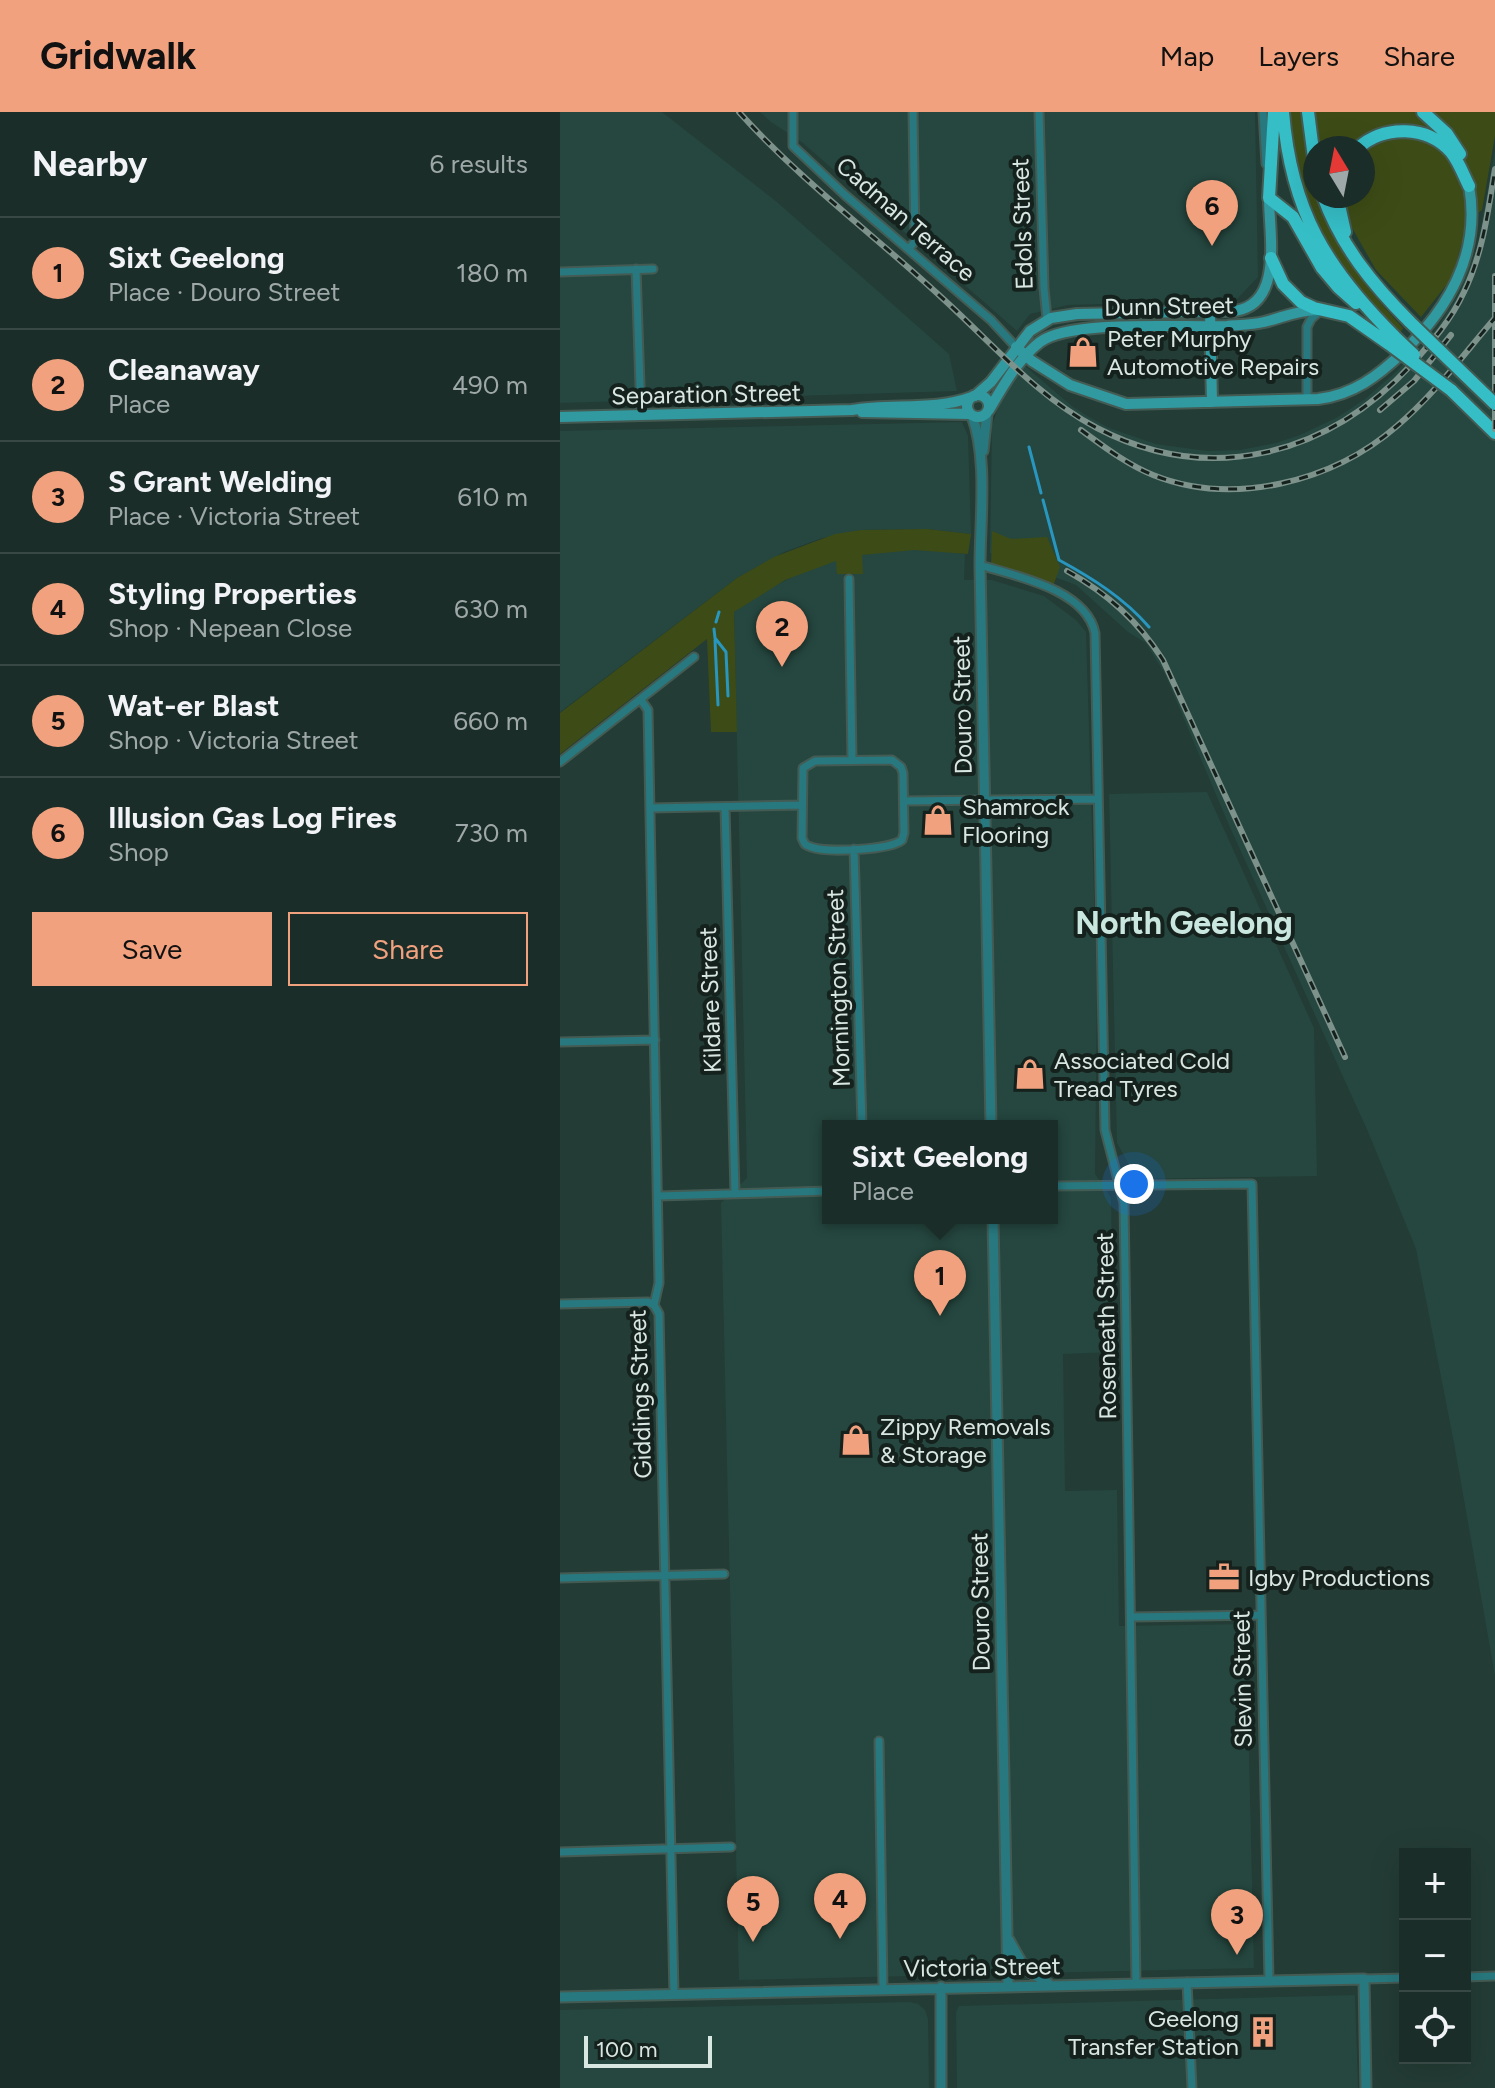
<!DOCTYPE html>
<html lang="en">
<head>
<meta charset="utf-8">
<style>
  body { margin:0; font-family:Figtree,sans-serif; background:#273934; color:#f1f3f6 }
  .controls { position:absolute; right:24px; bottom:24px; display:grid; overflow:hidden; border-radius:0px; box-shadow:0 8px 32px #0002 }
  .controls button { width:72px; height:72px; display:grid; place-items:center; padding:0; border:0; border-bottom:2px solid #384945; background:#1a2d28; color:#f1f3f6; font:40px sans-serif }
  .compass { position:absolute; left:743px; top:24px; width:72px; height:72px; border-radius:50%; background:#1a2d28; box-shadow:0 8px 32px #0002; rotate:350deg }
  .scale { position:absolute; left:24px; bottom:20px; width:128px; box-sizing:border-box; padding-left:8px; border:4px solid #d9e7e3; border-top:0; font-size:22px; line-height:28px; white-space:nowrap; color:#d9e7e3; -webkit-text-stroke:6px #15211d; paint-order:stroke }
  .you { position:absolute; left:574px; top:1072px; width:28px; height:28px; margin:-20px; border:6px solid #fff; border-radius:50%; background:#1a73e8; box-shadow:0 0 0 12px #1a73e833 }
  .badge { display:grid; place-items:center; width:52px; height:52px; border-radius:50%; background:#f2a17e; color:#111; font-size:26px; font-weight:700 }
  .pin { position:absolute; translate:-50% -66px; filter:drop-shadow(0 2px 4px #0008) }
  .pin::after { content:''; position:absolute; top:42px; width:28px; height:24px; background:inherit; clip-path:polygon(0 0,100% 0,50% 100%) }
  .popup { position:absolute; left:262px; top:1008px; width:236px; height:104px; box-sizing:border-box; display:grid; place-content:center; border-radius:0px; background:#1a2d28; filter:drop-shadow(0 2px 6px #0005); font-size:26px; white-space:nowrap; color:#9fa8a8 }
  .popup b { font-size:30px; color:#f1f3f6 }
  .popup::after { content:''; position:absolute; left:50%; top:100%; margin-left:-16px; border:16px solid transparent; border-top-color:#1a2d28 }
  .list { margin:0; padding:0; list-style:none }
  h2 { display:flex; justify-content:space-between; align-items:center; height:104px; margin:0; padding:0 32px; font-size:34px }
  h2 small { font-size:26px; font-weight:400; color:#9fa8a8 }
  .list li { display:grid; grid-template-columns:52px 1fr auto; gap:24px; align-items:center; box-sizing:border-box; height:112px; padding:0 32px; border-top:2px solid #384945 }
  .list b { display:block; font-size:30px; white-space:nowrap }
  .list p { margin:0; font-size:26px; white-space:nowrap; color:#9fa8a8 }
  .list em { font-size:26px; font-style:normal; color:#9fa8a8 }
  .actions { display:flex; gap:16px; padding:24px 32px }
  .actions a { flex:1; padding:18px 0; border:2px solid #f2a17e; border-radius:0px; text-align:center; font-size:28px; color:#f2a17e }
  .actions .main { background:#f2a17e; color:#111 }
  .icon { flex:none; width:44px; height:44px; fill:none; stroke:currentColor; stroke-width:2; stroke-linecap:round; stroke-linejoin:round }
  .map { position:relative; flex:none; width:935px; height:1976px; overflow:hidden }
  header { display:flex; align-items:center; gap:48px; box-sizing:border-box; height:112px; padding:0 40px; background:#f2a17e; color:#111 }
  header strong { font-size:38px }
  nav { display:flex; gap:44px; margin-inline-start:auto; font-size:28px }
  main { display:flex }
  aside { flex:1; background:#1a2d28 }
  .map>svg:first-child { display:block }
</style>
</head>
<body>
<header>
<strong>Gridwalk</strong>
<nav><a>Map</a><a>Layers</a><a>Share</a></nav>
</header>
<main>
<aside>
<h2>Nearby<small>6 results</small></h2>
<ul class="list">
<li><span class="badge">1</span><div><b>Sixt Geelong</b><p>Place · Douro Street</p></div><em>180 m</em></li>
<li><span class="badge">2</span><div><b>Cleanaway</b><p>Place</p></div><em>490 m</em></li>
<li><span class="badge">3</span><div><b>S Grant Welding</b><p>Place · Victoria Street</p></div><em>610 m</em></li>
<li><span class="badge">4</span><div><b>Styling Properties</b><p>Shop · Nepean Close</p></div><em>630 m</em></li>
<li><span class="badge">5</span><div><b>Wat-er Blast</b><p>Shop · Victoria Street</p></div><em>660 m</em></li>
<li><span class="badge">6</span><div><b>Illusion Gas Log Fires</b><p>Shop</p></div><em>730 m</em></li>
</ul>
<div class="actions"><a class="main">Save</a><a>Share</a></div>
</aside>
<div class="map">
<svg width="935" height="1976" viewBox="0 0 935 1976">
  <rect width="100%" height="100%" fill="#233c35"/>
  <path fill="#25473f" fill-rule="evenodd" d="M0,0H102L217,90L389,242L397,279L0,291Z
    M200,0H695L698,165L676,188L508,193L470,202L457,219L243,31L211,10Z
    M935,39V1564L894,1331L856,1137L809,1022L668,711L605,562L586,531L568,520L516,473L430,441L432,313L442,285L465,254L513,295L529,305L549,316L596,332L647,339L680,338L716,331L740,323L778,305L805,287L837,259L877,216L898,183L917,136Z
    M402,310L408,324L411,422L367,417L301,418L262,426L224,440L177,466L0,600V319Z
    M335,438H370L405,442L404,468H432L484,484L516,508L526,520L537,880L535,1062L551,1086L554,1240L503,1242L505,1379L557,1378L559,1514L686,1512L694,1856L179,1868L161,1091L187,1066L174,500L210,476L241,461L276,448L302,462V443ZM268,1014H492V1106H268Z
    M647,680L754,916L757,1064L577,1067L557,1031L549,682Z
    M795,1883L798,1976H397L396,1900L399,1894Z
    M350,1890L358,1892L365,1898L368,1907L369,1976H0V1898Z"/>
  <path fill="#3d4c16" d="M730,0H742C746,95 780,148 843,216L841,220C774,166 735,85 730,0Z
    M754,0H935V24L922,98L908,108L892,166L861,205L816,158L774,84H803V36H760Z
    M367,417L411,422L408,442L354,438L302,443L303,462H277L276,449L225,468L174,500L177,620H151L147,527L0,642V601L177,466L214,445L275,422L301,418Z
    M432,419L451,427L487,425L500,455L492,477L431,457Z"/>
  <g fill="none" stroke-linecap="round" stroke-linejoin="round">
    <path stroke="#2996bf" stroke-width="3" d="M469,335L481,381
      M483,388L499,448C532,466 564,486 589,515
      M156,510L159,500
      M154,517L155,526L166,540L168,584
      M155,528L158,593"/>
    <defs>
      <path id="minor" d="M233,0V34L285,83L431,208L456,235
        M479,0L484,176L487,207
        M703,0L706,52
        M349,137L355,129L353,0
        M76,157L81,303
        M0,160L93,157
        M747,287V215L751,207L760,199
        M420,453C455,464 526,477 535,521L545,1018L564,1091L576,1871
        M289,467L292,647
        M81,588L88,598L99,1171L94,1193L99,1202L114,1882
        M332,648L341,655L343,661L344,721L342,728C330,738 266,741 251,735C244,733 245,732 242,726L243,656L255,649Z
        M0,650L134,545
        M344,689L538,687
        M165,695L175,1081
        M91,696L242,693
        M294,737L302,1014
        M0,930L95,928
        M492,1074L692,1072L709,1868
        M98,1084L268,1079
        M0,1192L88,1190L94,1193
        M0,1466L164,1462
        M572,1505L701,1503
        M319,1629L323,1877
        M0,1740L171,1735
        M905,1865L935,1864
        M804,1867L845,1866
        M627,1870L632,1976"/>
      <path id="tertiary" d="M412,304C428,346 420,408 420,453L431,1014
        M423,339L427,301
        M433,1106L448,1874
        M449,1828L465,1857L489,1872
        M381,1875V1976
        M0,1885L804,1867L806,1976"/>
      <path id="secondary" d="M650,199L652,290
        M456,235L472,249L510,273L566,292L758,287C793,283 818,264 843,240C889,196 921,140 909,74
        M407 294a11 11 0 1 1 22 0a11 11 0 1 1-22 0Z
        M415,284L431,270L470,219L491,206L517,202L675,199C724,192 709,121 709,86
        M429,298C443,274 458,247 480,230C512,207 624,216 667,214C679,213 692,213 704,210C721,206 738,198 757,198
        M302,300L410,302
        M0,305L292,298C331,291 374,299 412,285"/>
      <path id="trunk" d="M714,0L709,86L733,105L762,156L778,175L796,191
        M723,0C731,99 766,156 835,225
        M748,0L755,54
        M863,0L887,22L900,42
        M798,36C824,13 867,13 891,40C899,50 903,62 909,74
        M763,84C781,134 813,173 850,210
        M777,84L785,120
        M711,146L723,172L741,190L754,196L789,204L829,232
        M891,278L935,321"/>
    </defs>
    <use href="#minor" stroke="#445b54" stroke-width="11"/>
    <use href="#tertiary" stroke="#445b54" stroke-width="13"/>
    <use href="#secondary" stroke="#445b54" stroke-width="14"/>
    <use href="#trunk" stroke="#445b54" stroke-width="16"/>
    <use href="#minor" stroke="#27797f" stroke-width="7"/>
    <use href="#tertiary" stroke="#27797f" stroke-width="9"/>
    <use href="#secondary" stroke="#319aa1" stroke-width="10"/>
    <use href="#trunk" stroke="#36bec7" stroke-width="12"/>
    <defs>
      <path id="rail" d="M179,0C240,68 313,122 380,184C430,229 477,285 537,316C650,375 768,343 851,253C872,230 891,208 904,180C923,141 928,99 935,57
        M935,164V317
        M820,298L854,269L891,223
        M521,318C543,334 566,352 593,363C673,395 773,370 837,314C874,283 903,243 935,206
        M507,459C548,482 578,509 603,548L785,945"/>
    </defs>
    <use href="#rail" stroke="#7e928c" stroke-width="6"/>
    <use href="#rail" stroke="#15211d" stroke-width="3" stroke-dasharray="9" stroke-linecap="butt"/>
    <defs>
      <path id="trunk-bridge" d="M850,210L935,292
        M835,225L854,243
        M829,232L891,278"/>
    </defs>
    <use href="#trunk-bridge" stroke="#445b54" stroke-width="16" stroke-linecap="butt"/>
    <use href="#trunk-bridge" stroke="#36bec7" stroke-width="12"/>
  </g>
  <defs>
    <symbol id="shop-bare" viewBox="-9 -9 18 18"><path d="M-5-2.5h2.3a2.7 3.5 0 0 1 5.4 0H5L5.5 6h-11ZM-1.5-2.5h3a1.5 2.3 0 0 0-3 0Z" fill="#f2a17e" stroke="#15211d" stroke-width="2.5" paint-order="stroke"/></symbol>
    <symbol id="office-bare" viewBox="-9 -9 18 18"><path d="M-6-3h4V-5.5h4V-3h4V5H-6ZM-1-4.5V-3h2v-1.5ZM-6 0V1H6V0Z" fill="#f2a17e" stroke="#15211d" stroke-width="2.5" paint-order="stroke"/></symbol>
    <symbol id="building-bare" viewBox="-9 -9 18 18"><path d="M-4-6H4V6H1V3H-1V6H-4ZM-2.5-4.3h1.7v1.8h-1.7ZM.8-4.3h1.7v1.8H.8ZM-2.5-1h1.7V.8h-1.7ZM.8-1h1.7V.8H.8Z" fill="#f2a17e" stroke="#15211d" stroke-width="2.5" paint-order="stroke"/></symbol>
  </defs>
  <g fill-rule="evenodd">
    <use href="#shop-bare" x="501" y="218" width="44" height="44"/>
    <use href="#shop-bare" x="356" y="686" width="44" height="44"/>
    <use href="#shop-bare" x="448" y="940" width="44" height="44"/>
    <use href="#shop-bare" x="274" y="1306" width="44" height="44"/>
    <use href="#office-bare" x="642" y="1443" width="44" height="44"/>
    <use href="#building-bare" x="681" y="1898" width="44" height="44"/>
  </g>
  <g text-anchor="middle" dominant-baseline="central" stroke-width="8" stroke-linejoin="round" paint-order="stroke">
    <g font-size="24" fill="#d9e7e3" stroke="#15211d">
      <text transform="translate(346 107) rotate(41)">Cadman Terrace</text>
      <text transform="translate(462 112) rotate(-92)">Edols Street</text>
      <text transform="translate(609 194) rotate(-1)">Dunn Street</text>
      <text transform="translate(146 282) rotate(-1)">Separation Street</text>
      <text transform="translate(402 593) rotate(-91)">Douro Street</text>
      <text transform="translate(278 876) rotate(-92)">Mornington Street</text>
      <text transform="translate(150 888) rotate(-92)">Kildare Street</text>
      <text transform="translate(546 1214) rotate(-91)">Roseneath Street</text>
      <text transform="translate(80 1282) rotate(-92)">Giddings Street</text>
      <text transform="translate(420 1490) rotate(-91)">Douro Street</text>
      <text transform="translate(682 1567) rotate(-91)">Slevin Street</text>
      <text transform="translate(422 1855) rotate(-1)">Victoria Street</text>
    </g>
    <g font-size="24" fill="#d9e7e3" stroke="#15211d" text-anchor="start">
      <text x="547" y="226">Peter Murphy<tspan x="547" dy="28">Automotive Repairs</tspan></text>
      <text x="402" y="694">Shamrock<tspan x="402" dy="28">Flooring</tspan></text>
      <text x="494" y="948">Associated Cold<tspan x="494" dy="28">Tread Tyres</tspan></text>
      <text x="320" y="1314">Zippy Removals<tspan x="320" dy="28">&amp; Storage</tspan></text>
      <text x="688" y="1465">Igby Productions</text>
      <text x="679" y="1906" text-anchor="end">Geelong<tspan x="679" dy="28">Transfer Station</tspan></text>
    </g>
    <g font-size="32" font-weight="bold" fill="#c9e7de" stroke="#15211d">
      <text x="624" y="811">North Geelong</text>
    </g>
  </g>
</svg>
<div class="controls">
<button>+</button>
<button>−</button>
<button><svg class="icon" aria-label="locate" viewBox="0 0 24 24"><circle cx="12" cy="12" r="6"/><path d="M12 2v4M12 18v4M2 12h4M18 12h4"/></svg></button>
</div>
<svg class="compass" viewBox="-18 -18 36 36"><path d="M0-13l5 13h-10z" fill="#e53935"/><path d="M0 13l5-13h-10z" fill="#9fa8a8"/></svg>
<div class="scale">100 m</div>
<div class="you"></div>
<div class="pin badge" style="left:380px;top:1204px">1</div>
<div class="popup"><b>Sixt Geelong</b>Place</div>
<div class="pin badge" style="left:222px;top:555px">2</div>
<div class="pin badge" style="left:677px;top:1843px">3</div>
<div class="pin badge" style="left:280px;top:1827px">4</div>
<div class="pin badge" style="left:193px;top:1830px">5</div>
<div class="pin badge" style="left:652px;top:134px">6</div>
</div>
</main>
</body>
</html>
